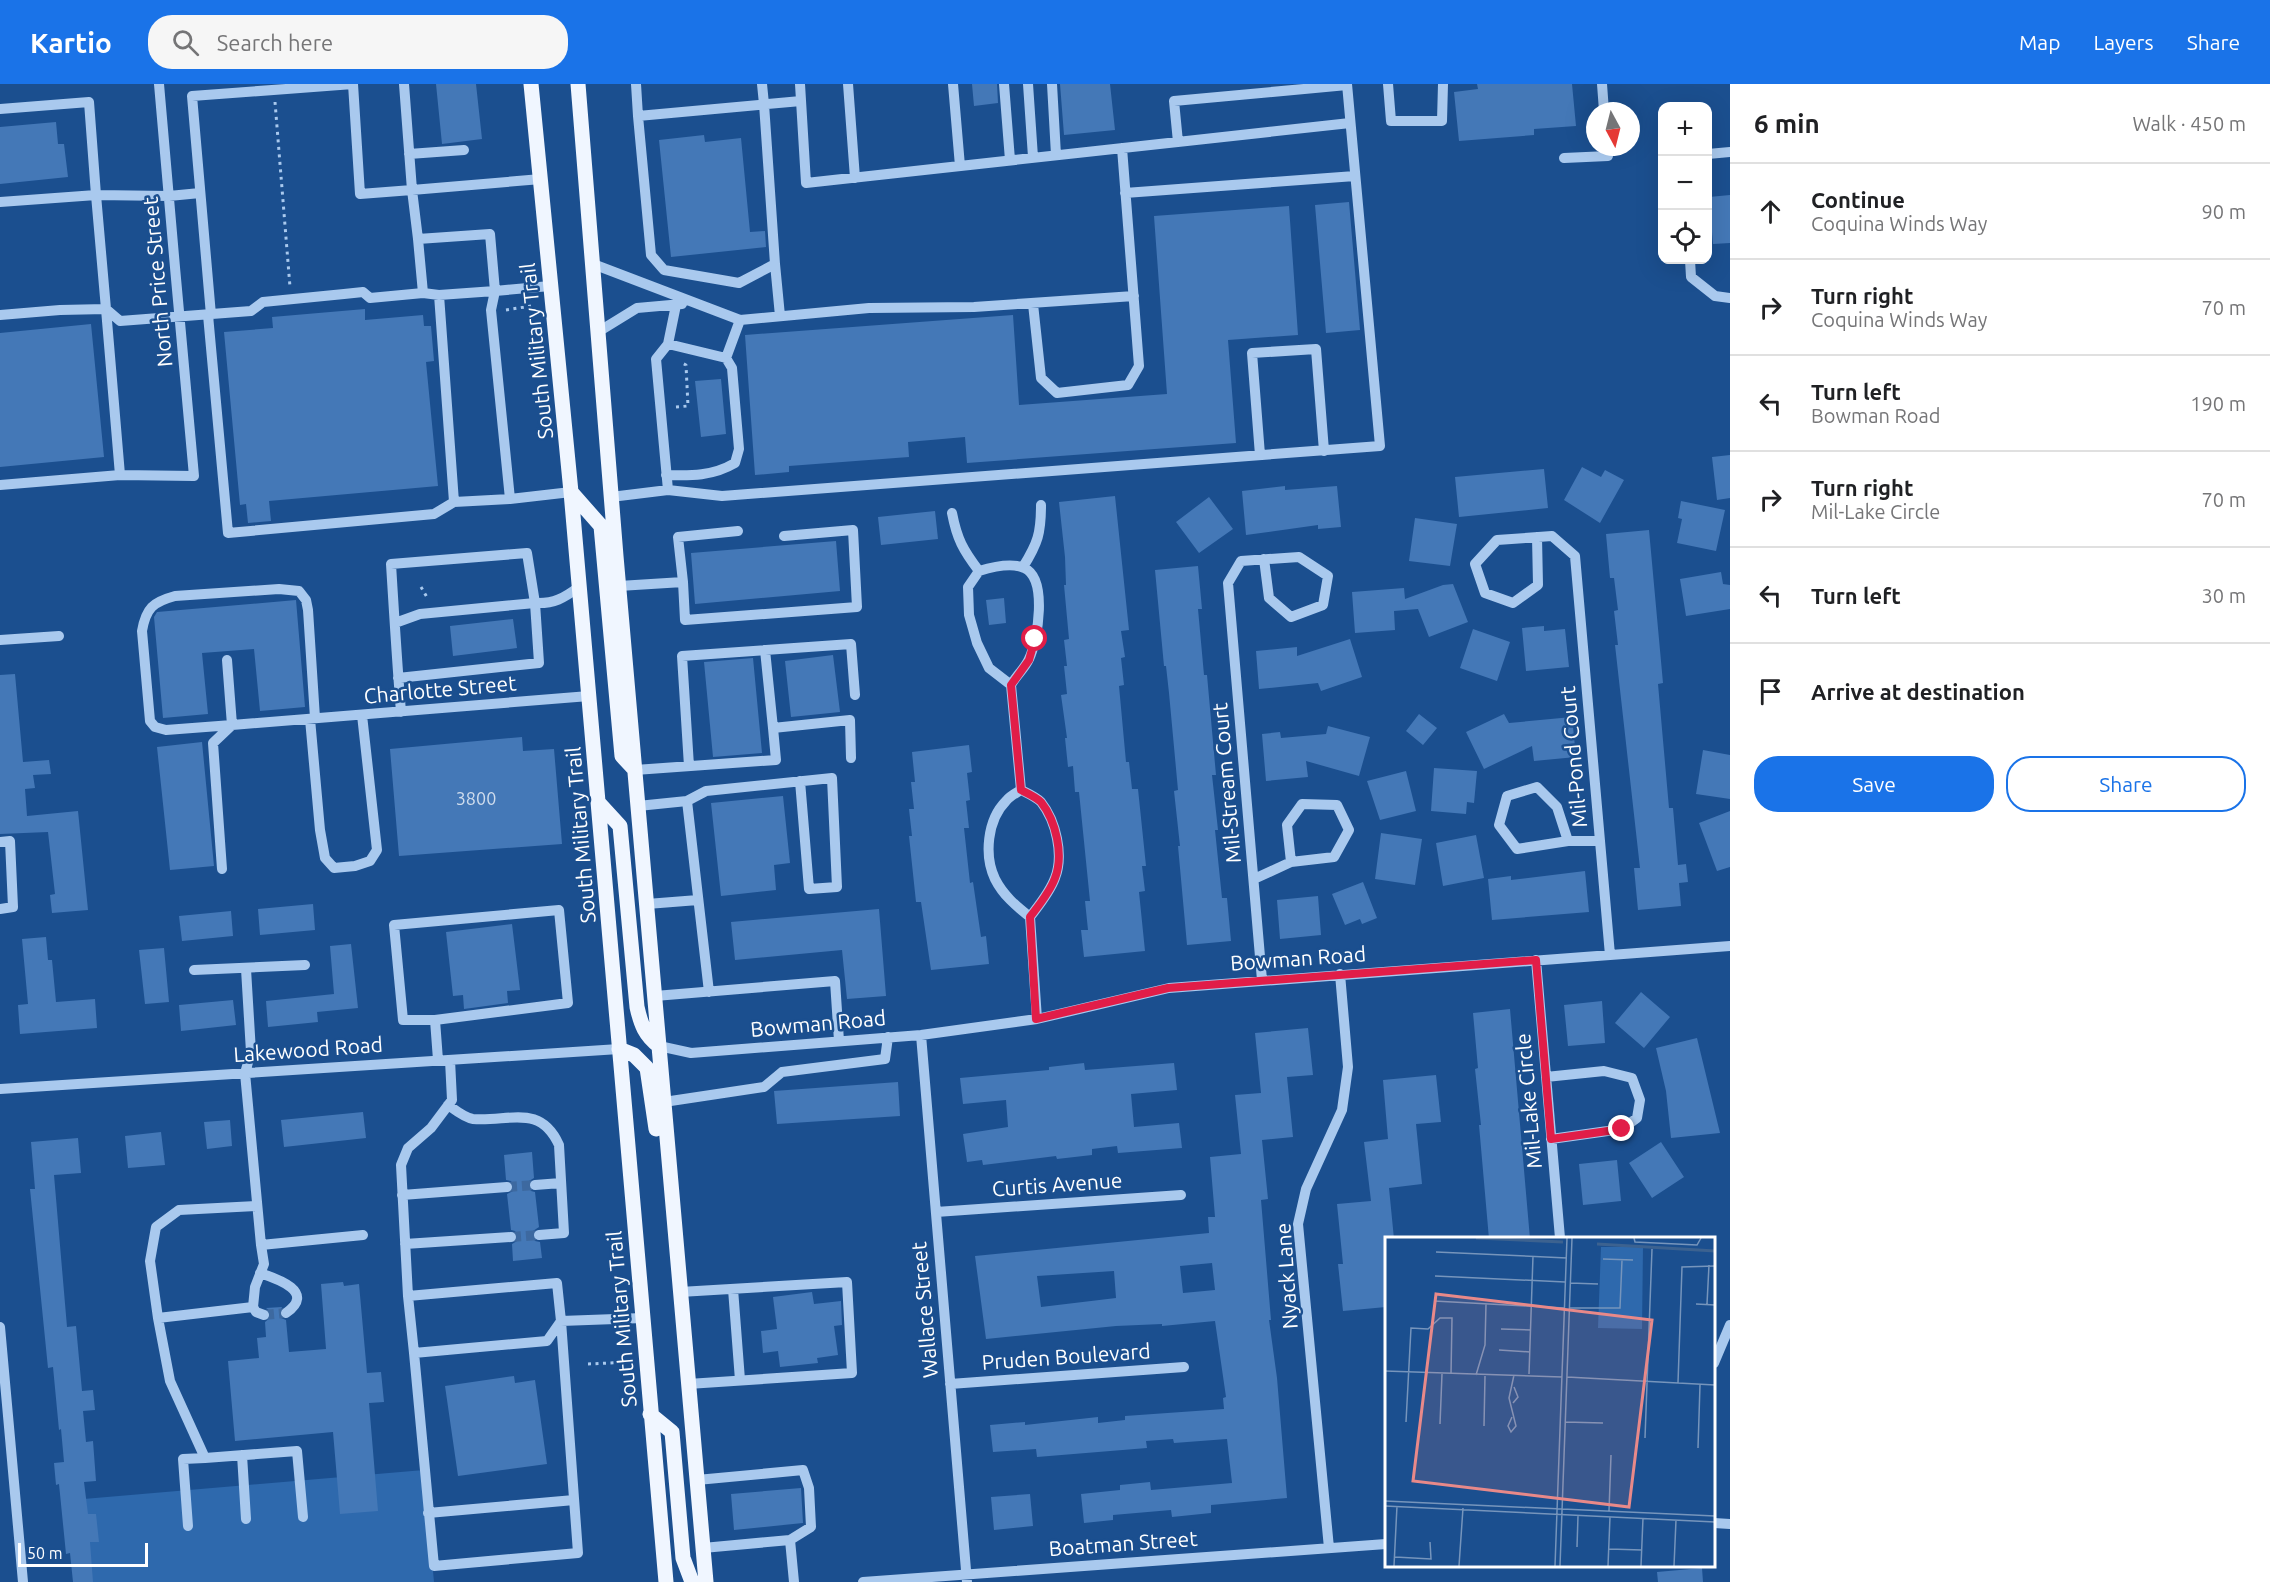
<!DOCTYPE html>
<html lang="en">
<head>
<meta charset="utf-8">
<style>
  body { margin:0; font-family:Ubuntu,sans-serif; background:#f6f6f6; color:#202124 }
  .controls { position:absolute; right:18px; top:18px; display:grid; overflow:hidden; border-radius:12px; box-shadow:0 6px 24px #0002 }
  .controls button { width:54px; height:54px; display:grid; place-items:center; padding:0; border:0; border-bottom:2px solid #e0e0e0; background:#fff; color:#202124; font:30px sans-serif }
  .compass { position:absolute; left:1586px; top:18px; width:54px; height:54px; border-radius:50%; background:#fff; box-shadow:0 6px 24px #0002; rotate:173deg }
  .scale { position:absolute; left:18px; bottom:15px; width:130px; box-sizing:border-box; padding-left:6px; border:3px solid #fff; border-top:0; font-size:16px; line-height:21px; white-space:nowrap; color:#fff; -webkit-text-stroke:4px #1b4f8f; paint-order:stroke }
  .stop { position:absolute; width:18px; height:18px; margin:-14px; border:4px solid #e11d48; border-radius:50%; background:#fff }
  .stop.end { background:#e11d48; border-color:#fff; box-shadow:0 2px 6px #0008 }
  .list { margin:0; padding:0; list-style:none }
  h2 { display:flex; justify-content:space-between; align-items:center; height:78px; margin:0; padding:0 24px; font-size:26px }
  h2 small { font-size:20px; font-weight:400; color:#757577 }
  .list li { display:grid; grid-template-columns:39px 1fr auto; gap:18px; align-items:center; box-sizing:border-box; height:96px; padding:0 24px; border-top:2px solid #e0e0e0 }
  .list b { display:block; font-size:22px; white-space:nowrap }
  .list p { margin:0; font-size:20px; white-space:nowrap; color:#757577 }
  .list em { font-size:20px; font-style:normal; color:#757577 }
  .actions { display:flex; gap:12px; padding:18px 24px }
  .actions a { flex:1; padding:14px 0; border:2px solid #1a73e8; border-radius:24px; text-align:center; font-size:21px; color:#1a73e8 }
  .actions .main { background:#1a73e8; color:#fff }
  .icon { flex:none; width:33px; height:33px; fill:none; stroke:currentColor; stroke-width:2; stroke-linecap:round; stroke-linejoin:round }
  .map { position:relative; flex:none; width:1730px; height:1498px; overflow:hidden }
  header { display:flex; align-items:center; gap:36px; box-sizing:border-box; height:84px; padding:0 30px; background:#1a73e8; color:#fff }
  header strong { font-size:28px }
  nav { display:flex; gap:33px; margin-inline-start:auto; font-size:21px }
  .search { width:420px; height:54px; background:#f6f6f6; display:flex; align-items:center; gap:15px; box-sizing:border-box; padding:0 21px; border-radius:24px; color:#757577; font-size:22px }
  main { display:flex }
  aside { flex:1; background:#fff }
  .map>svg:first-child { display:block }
</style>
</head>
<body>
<header>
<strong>Kartio</strong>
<div class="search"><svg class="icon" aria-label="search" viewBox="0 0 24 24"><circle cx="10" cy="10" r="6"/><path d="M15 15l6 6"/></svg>Search here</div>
<nav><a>Map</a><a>Layers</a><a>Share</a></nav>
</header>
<main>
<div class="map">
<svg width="1730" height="1498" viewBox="0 0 1730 1498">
  <rect width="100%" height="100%" fill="#1b4f8f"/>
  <path fill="#2e69ad" d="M424,1386L434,1498H82L72,1416Z"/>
  <path fill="#4478b7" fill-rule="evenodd" d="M436,0H476L482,55L442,60Z
    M972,0H997L998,19L974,22Z
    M1060,0H1110L1115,46L1064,51Z
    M1477,0H1572L1576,42L1534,45V51L1459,57L1454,8L1478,5Z
    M56,38L58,60H64L68,93L0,100V43Z
    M704,51L705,58L741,54L750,148L765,147L766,163L671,173L659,56Z
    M1730,111V159L1713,160L1709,113Z
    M1349,118L1360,246L1326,249L1315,121Z
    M1289,122L1298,251L1228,256L1236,359L967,379L965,353L908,358L909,373L789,382V388L755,391L745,251L1013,231L1019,321L1167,310L1154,132Z
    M365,225V236L423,231L424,242H431L434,277L426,278L438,402L269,417L271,437L248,439L246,420L240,421L224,248L273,244L272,233Z
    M91,240L104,373L0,383V249Z
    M721,295L726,350L701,353L695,297Z
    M1730,371V414L1717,416L1712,373Z
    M1582,383L1601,393L1605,386L1624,396L1600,439L1564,416Z
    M1544,385L1548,424L1459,433L1455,393Z
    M1285,402V406L1337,402L1341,443L1318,445V441L1246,451L1242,407Z
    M1115,412L1129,546L1121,547L1125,573L1121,574L1124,601L1119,602L1126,678H1129L1132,705H1138L1146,782H1142L1145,807L1139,808L1145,867L1084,873L1081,846H1088L1085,817H1090L1079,708H1075L1073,682L1068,683L1065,654H1067L1061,611L1067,610L1064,582H1067L1064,556L1069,555L1064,501H1066L1065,473L1059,418Z
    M1209,413L1233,445L1199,469L1176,438Z
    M1681,417L1725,426L1716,467L1677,459L1682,435L1678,434Z
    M935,427L938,455L881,461L878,433Z
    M1415,434L1457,440L1450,482L1409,477Z
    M1649,446L1663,599L1658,600L1669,724H1673L1678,781L1686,780L1688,798L1679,799L1681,822L1638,826L1634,784H1640L1615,561H1618L1614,527L1618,526L1614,494H1610L1606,450Z
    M836,457L840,507L695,520L691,469Z
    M1198,482L1202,525H1198L1204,591H1207L1216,691H1212L1218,746H1215L1222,814H1227L1231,857L1187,861L1178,762H1180L1174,707L1178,706L1169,609L1166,582H1164L1155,486Z
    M1721,488L1723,500L1730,501V525L1686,532L1680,495Z
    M1453,500L1468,538L1429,553L1418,525L1394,527L1395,546L1355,549L1352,508L1404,504L1405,515L1443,501Z
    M1004,514L1006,539L989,541L986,516Z
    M296,516L305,623L260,627L254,565L202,569L208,630L163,634L154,533L157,528Z
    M513,535L517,564L453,572L450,542Z
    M1544,542V547L1565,545L1569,583L1526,587L1522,544Z
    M1473,545L1510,558L1497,597L1460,584Z
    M1350,555L1362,593L1321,607L1318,599L1259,605L1256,567L1297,563V572Z
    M833,571L840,628L791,633L785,577Z
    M753,574L762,669L713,673L704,578Z
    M15,590L23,678L49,676L51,690L33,691L35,704L25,705L27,732L78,727L88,826L52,829L50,811L55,810L48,748L0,750V591Z
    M1419,630L1437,644L1423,661L1406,647Z
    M1504,630L1509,639L1572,633L1576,673L1534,677L1532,662L1484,685L1466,648Z
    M1328,642L1370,653L1359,692L1306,677L1308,693L1266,697L1262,650L1280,648L1281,654L1326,650Z
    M522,653L523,667L554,665L562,760L399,772L390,665Z
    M202,658L214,782L170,786L157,663Z
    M969,661L972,688L967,689L970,716L966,717L969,744H964L970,799L973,798L981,853L986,852L989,880L931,886L921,818H916L909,752H912L909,725H914L911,698H915L912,668Z
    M1703,666L1730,671V715L1696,710Z
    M1434,684L1477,687L1474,719L1467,718L1466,730L1431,727Z
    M1406,687L1416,727L1380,736L1367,697Z
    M783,712L790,779L774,781L776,806L721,812L711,719Z
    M1730,727V783L1717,787L1699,739Z
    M1381,749L1422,755L1415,801L1375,795Z
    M1476,751L1484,794L1443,802L1436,759Z
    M1585,787L1589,828L1492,836L1488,795L1511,792V796Z
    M1363,798L1377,834L1362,840L1360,835L1345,841L1332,810Z
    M1318,812L1321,851L1280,855L1277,816Z
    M313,820L315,846L260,851L258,825Z
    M879,825L886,912L847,915L842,866L735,876L731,838Z
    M231,827L233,852L182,857L179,832Z
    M512,840L520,906L507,907L508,919L464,925L463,911L453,912L446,848Z
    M46,853L48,876H52L56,918L95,915L97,944L20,950L18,921L28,920L22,855Z
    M351,860L358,924L317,928L318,938L268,943L266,917L334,910L330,862Z
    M164,864L169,918L145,920L139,866Z
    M1641,908L1670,933L1644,964L1615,939Z
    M233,916L236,941L181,947L179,921Z
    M1602,917L1605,959L1568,962L1564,921Z
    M1510,925L1530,1155H1489L1479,1041H1481L1475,985L1478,984L1473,929Z
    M1308,944L1313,991L1287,993L1293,1053L1262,1056L1268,1115L1261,1116L1271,1236H1269L1277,1294L1287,1414L1211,1421V1429L1172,1433L1171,1426L1113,1431V1436L1084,1439L1081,1410L1120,1406V1401L1150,1398L1151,1406L1232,1399L1227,1355L1174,1359L1173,1355L1146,1357L1147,1364L1037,1373L1036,1365L993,1368L990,1341L1025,1338V1341L1098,1333V1339L1125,1336V1332L1224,1325L1223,1314L1226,1313L1215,1237L1162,1242V1240L1116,1242L986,1255L975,1172L1209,1149L1208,1133H1215L1210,1073L1241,1070L1235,1011L1261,1009L1255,949ZM1212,1179L1215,1206L1183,1209L1180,1182ZM1114,1187L1116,1214L1041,1223L1037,1192Z
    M1697,954L1720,1049L1671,1054L1666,1007L1656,964Z
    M1084,979L1085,986L1174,979L1177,1006L1131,1010L1134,1043L1179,1039L1182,1064L1118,1069L1117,1062L1092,1065V1071L1057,1075L1056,1072L983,1081L982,1076L967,1078L963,1050L1008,1043L1006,1016L963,1020L960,994L1049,986V983Z
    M1436,991L1441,1038L1416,1040L1422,1100L1389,1104L1394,1155H1386V1223L1343,1227L1338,1180H1343L1337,1120L1371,1117L1364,1058L1388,1055L1383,996Z
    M898,998L900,1032L777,1040L774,1007Z
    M363,1028L366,1054L284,1063L281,1036Z
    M230,1036L232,1062L207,1065L204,1038Z
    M161,1048L165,1081L128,1084L125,1052Z
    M78,1054L81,1089L54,1091L67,1243L76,1242L82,1307L93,1306L95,1326L83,1327L86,1358L93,1357L96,1397L84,1398L88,1430H96L99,1458H90L93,1498H73L70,1469L66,1470L59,1400L56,1401L54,1379L64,1378L61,1345L59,1346L53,1283L48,1284L30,1105H35L31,1058Z
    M1661,1058L1684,1093L1652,1114L1629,1079Z
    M532,1068L534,1094L529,1097L528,1102L531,1107L535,1108L539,1143L533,1147L532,1152L535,1157L540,1158L542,1174L513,1177L512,1160L517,1157L518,1152L515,1147L511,1146L507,1110L513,1107L514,1102L511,1097L506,1096L504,1071Z
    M1617,1076L1621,1117L1583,1121L1579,1080Z
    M343,1198L344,1202L359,1200L367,1289L381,1288L384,1318L369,1319L378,1427L340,1430L333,1348L235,1357L228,1277L259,1274L257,1254L266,1253L265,1238L271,1233L270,1227L266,1224L282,1223L279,1230L281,1234L286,1236L289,1268L326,1265L321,1200Z
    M812,1208L814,1220L841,1217L842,1241L834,1242L838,1271L817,1274L818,1279L780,1283L778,1267L763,1269L761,1247L777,1245L773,1213Z
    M514,1292L515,1299L535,1296L547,1380L458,1392L445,1302Z
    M801,1404L803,1439L734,1446L731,1410Z
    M1030,1410L1033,1442L994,1446L991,1413Z
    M1702,1484L1703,1498H1658L1657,1488Z"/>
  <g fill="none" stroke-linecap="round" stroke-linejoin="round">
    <path stroke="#3d69a0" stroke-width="10" stroke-dasharray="10 5" stroke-linecap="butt" d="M507,1103L535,1101
      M511,1153L539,1151
      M264,1231L286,1229"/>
    <path stroke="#a9c9ee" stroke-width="3" stroke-dasharray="3 4.5" stroke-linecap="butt" d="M275,18L290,203
      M506,226L531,222
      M676,323L688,322L686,281L682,279
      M421,503L428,515
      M588,1280L630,1278"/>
    <path stroke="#a9c9ee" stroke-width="10" d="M159,0C170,131 182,261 194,392L120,391L106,225L120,237L251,227L263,218L344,210L363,208L370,214L423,209L439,211L495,207L550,202
      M353,0L360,110L412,106L404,0
      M636,0L638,32
      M762,0L764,20L775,180L739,199L664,186L651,171L638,32L801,17
      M800,0L806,99L1350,39
      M848,0L855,94
      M953,0L960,82
      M1004,0L1010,76
      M1028,0L1033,73
      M1052,0L1056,71
      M1388,0L1391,37H1442L1443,0
      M1602,0L1604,27
      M0,25L89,18L96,111L0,118
      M1178,58L1174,17L1347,1
      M409,70L464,66
      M1708,70L1730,68
      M1564,74L1608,72V63
      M1125,109L1355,92
      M418,155L412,106L541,95
      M1690,176L1691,193L1715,212L1730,214
      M593,180L740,236L869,224L974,223L1134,212
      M775,180L780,232
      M423,209L418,155L490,150L495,207L491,226L510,415L454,418L439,211
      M1033,220L1041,294L1057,309L1128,301L1139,282L1122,64
      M0,231L60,226L106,225L96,111L169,112L200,109
      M208,231L228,449L434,430L454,418
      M211,231L192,12L353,0
      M598,248L637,224L682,220
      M668,260L726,274L740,236
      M1260,371L1252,269L1316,265L1324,367
      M666,391C691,392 713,392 735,379L739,365L732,284L726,274
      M0,401L120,391
      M668,406L656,275L668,260L676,221
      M611,413L668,406L722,412L1380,362L1347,0
      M510,415L571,408
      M952,429C957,455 963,466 979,487
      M1537,453L1538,501L1513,519L1485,509L1475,480L1497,456L1552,452L1575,472L1610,871
      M1023,483C1038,459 1041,449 1041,421
      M683,498L678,453L738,447
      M619,502L683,498L685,536L857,523L853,446L784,452
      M395,539L420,530L535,519C554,520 564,514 579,503
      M0,556L59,552
      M765,566L773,644
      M227,576L232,641L589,612
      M398,594L539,579L535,519L527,469L391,480C394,529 397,578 401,628
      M1011,601L989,584L977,559L969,531L968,503L979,487C992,483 1011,478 1024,484C1048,494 1038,556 1029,575C1025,584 1016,592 1011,601L1021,706
      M310,635L320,746L325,774L334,784L355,782L370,777L377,766L362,631
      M232,641L166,646L155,643L150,637L142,547C146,524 153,518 175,512L279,505L299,507L306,516L308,526L315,634
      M689,682L682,572L851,560L855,611
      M635,686L776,676L773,644L850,636L851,674
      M1021,706C1027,709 1036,713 1041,718C1056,737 1064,771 1055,794C1050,808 1039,821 1030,833L1037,935
      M1021,706C1016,709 1010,712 1006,717C987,736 984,772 995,795C1003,811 1016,822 1030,833
      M687,717L706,707L832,694L837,803L809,805L800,697
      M638,722L687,717L709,908
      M1568,757L1517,765L1499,741L1507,712L1537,703L1557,723L1568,757H1600
      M0,758L10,757L13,823L0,825
      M222,785L213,659L232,641
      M1254,795L1291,778L1334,773L1349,746L1337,721L1302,720L1287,741L1291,778
      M647,820L698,816
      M1536,876L1560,1154
      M246,885L251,968L245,989L261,1161L363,1151
      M194,886L305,881
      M1262,896L1228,499L1241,477L1299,473L1328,492L1323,521L1291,533L1269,514L1264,475
      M655,912L835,897L839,957
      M435,936H403L394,841L559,826L568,919L435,936L438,976
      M921,951L967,1498
      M659,962L691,969L921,951L1037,935L1169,904L1730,862
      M1546,993L1604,987L1632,994L1640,1016L1637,1034L1622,1045L1551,1055
      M0,1005L619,965
      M664,1018L764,1003L782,988L885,975L888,953
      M448,1021C455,1026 465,1034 473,1035C509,1038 540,1019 559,1061L564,1149L539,1151
      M535,1101L561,1099
      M402,1111L507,1103
      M257,1122L179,1126L156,1143L150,1177L158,1234L253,1223L255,1203L264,1180L261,1161
      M936,1128L1181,1111
      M405,1160L511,1153
      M260,1189C278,1195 316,1208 286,1229
      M733,1205L740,1296
      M680,1208L847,1198L852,1289L688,1300
      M408,1212L401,1081L408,1064L431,1044L452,1016L450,976
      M253,1223L256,1228L264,1231
      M158,1234L170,1297L205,1374L297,1367L303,1433
      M0,1243L23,1498
      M414,1269L408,1212L557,1199L561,1237L578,1469L434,1482L414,1269L547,1257L561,1237L643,1234
      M1714,1279L1730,1241
      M950,1300L1184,1283
      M242,1371L246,1435
      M697,1396L803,1386L809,1404L811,1443L790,1456
      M428,1429L574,1416
      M1714,1439L1730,1440
      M188,1442L183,1375L205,1374
      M703,1464L790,1456L794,1498
      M1329,1464L1298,1140L1306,1105L1342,1026L1348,983L1340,890
      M863,1498L1386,1460"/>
    <path stroke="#f0f6ff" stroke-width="15" d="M531,0L571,408L666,1498
      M578,0L616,472L706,1498
      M571,408L601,442L622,672L635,686
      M598,718L620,742L637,923C641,941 645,951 659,962
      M619,965L634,971L647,984L656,1045
      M650,1330L672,1348L683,1474L692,1498"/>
  </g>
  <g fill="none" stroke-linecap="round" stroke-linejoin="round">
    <path stroke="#e11d48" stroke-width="8" d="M1035,555L1029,576L1011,601L1021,706C1027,709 1036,713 1041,718C1056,737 1064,771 1055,794C1050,808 1039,821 1030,833L1036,935L1168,904L1536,876L1551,1055L1622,1045"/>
  </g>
  <g text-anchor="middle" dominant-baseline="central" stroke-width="5" stroke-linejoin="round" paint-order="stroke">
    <g font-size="18" fill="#d0dded">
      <text x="476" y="714">3800</text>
    </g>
    <g font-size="21" fill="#fff" stroke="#1b4f8f">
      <text transform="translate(157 198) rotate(-95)">North Price Street</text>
      <text transform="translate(536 267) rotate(-96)">South Military Trail</text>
      <text transform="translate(440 605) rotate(-5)">Charlotte Street</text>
      <text transform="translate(1573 673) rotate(-95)">Mil-Pond Court</text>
      <text transform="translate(1226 699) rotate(-95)">Mil-Stream Court</text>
      <text transform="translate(580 751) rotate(-95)">South Military Trail</text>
      <text transform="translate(1298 874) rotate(-4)">Bowman Road</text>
      <text transform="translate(818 939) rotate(-5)">Bowman Road</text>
      <text transform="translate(308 965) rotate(-4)">Lakewood Road</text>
      <text transform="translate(1528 1017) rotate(-95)">Mil-Lake Circle</text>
      <text transform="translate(1057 1100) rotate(-4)">Curtis Avenue</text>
      <text transform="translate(1286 1192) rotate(-94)">Nyack Lane</text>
      <text transform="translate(924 1226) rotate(-95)">Wallace Street</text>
      <text transform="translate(621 1235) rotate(-95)">South Military Trail</text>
      <text transform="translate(1066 1272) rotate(-4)">Pruden Boulevard</text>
      <text transform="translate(1123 1459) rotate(-4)">Boatman Street</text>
    </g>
  </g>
  <g transform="translate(1385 1153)">
    <rect width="330" height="330" fill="#1b4f8f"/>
    <path d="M216,10H258L257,92L213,91Z" fill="#2e69ad"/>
    <path fill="none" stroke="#3c6290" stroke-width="3" d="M91,1L178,5M212,7L330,14"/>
    <path fill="none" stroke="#7695bc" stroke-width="1.5" d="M249,1L250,5L312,8L316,1M51,15L182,21M218,22L248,23M50,39L180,45M185,46L213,47M49,64L179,71M311,67L330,68M322,67L324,28M185,71H235L237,23M116,92L146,93M114,113L145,115M0,134L177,140M144,137L148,19M91,138L100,108L101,67M182,140L330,148M293,146L297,30L330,29M128,166L133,160L129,150M127,180L123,189L126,195L131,189L124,161L129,138M21,185L26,91L43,92L55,81H67L66,137M180,185L218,186M55,187L57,137M99,189L100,139M260,201L267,12M313,211L315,148M0,264L330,279M0,269L330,285M224,274L226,218M192,310L193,279M224,312L257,313M10,320L46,322L45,305M9,329L12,269M74,329L78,271M170,329L182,1M175,329L187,1M223,329L225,280M256,329L258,281M289,329L291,283"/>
    <path fill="#e88989" fill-opacity="0.15" stroke="#e88989" stroke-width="3" d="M51,57L267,83L244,270L28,244Z"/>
    <rect width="330" height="330" fill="none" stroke="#fff" stroke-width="3"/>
  </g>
</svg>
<div class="controls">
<button>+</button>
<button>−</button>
<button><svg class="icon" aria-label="locate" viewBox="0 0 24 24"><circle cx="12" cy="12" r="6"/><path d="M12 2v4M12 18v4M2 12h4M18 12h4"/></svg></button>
</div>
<svg class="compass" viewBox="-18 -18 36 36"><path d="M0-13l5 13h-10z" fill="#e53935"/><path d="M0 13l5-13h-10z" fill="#757577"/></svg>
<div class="scale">50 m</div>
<div class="stop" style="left:1035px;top:555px"></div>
<div class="stop end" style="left:1622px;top:1045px"></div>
</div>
<aside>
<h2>6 min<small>Walk · 450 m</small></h2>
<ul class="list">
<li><svg class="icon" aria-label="ahead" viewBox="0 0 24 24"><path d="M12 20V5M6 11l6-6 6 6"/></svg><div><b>Continue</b><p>Coquina Winds Way</p></div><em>90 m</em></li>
<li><svg class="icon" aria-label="right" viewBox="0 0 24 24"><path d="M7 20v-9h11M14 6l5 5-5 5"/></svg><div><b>Turn right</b><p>Coquina Winds Way</p></div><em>70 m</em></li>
<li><svg class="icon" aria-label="left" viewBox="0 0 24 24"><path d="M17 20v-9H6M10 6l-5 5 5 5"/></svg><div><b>Turn left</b><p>Bowman Road</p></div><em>190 m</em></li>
<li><svg class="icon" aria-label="right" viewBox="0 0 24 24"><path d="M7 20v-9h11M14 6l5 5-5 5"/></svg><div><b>Turn right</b><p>Mil-Lake Circle</p></div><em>70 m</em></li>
<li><svg class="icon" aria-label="left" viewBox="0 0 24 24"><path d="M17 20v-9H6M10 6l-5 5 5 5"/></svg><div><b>Turn left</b></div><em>30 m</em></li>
<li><svg class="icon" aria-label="arrive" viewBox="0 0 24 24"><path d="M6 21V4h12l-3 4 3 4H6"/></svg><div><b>Arrive at destination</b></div></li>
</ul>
<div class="actions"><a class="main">Save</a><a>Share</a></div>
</aside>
</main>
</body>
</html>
